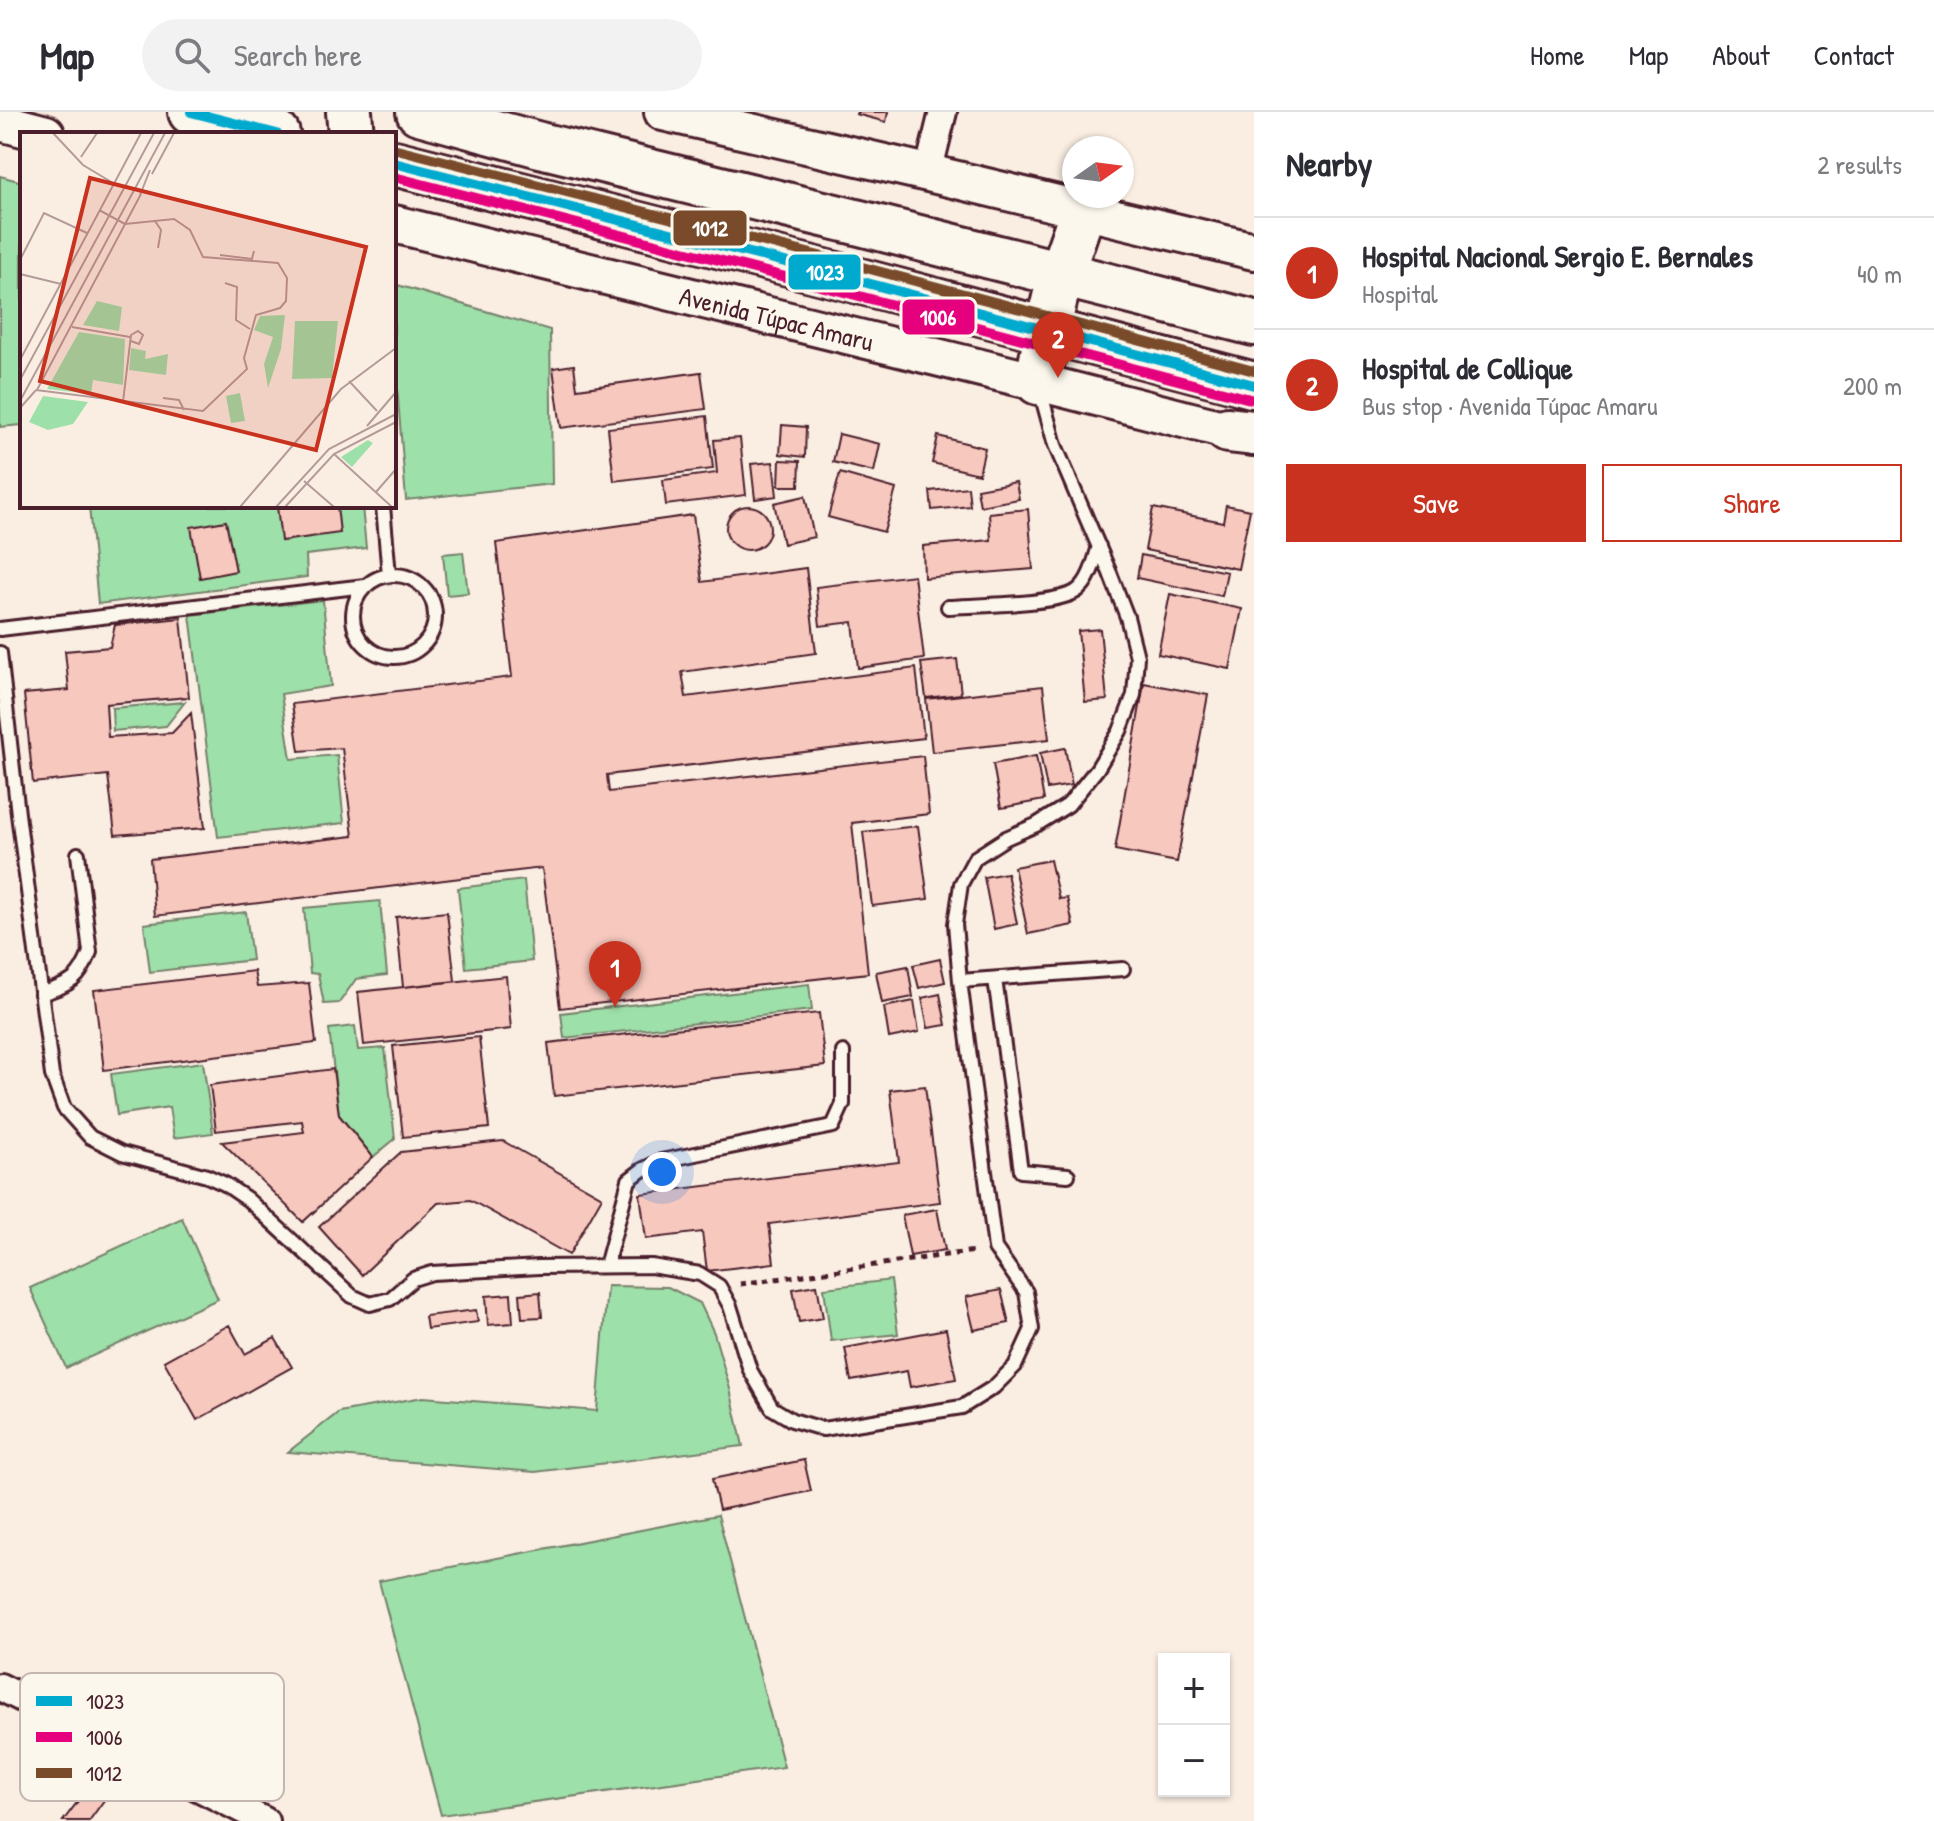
<!DOCTYPE html>
<html lang="en">
<head>
<meta charset="utf-8">
<style>
  body { margin:0; font-family:"Patrick Hand",sans-serif; background:#f2f2f3; color:#2b2b33 }
  .controls { position:absolute; right:24px; bottom:24px; display:grid; overflow:hidden; border-radius:0px; box-shadow:0 2px 6px #0004 }
  .controls button { width:72px; height:72px; display:grid; place-items:center; padding:0; border:0; border-bottom:2px solid #e1e1e2; background:#fff; color:#2b2b33; font:40px sans-serif }
  .compass { position:absolute; left:1062px; top:24px; width:72px; height:72px; border-radius:50%; background:#fff; box-shadow:0 2px 6px #0004; rotate:76deg }
  .you { position:absolute; left:662px; top:1060px; width:28px; height:28px; margin:-20px; border:6px solid #fff; border-radius:50%; background:#1a73e8; box-shadow:0 0 0 12px #1a73e833 }
  .badge { display:grid; place-items:center; width:52px; height:52px; border-radius:50%; background:#c8321e; color:#fff; font-size:26px; font-weight:700 }
  .pin { position:absolute; translate:-50% -66px; filter:drop-shadow(0 2px 4px #0008) }
  .pin::after { content:''; position:absolute; top:42px; width:28px; height:24px; background:inherit; clip-path:polygon(0 0,100% 0,50% 100%) }
  .list { margin:0; padding:0; list-style:none }
  h2 { display:flex; justify-content:space-between; align-items:center; height:104px; margin:0; padding:0 32px; font-size:34px }
  h2 small { font-size:26px; font-weight:400; color:#7c7c81 }
  .list li { display:grid; grid-template-columns:52px 1fr auto; gap:24px; align-items:center; box-sizing:border-box; height:112px; padding:0 32px; border-top:2px solid #e1e1e2 }
  .list b { display:block; font-size:30px; white-space:nowrap }
  .list p { margin:0; font-size:26px; white-space:nowrap; color:#7c7c81 }
  .list em { font-size:26px; font-style:normal; color:#7c7c81 }
  .actions { display:flex; gap:16px; padding:24px 32px }
  .actions a { flex:1; padding:18px 0; border:2px solid #c8321e; border-radius:0px; text-align:center; font-size:28px; color:#c8321e }
  .actions .main { background:#c8321e; color:#fff }
  .icon { flex:none; width:44px; height:44px; fill:none; stroke:currentColor; stroke-width:2; stroke-linecap:round; stroke-linejoin:round }
  .map { position:relative; flex:none; width:1254px; height:1709px; overflow:hidden }
  header { display:flex; align-items:center; gap:48px; box-sizing:border-box; height:112px; padding:0 40px; background:#fff; border-bottom:2px solid #e1e1e2 }
  header strong { font-size:38px }
  nav { display:flex; gap:44px; margin-inline-start:auto; font-size:28px }
  .search { width:560px; height:72px; background:#f2f2f3; display:flex; align-items:center; gap:20px; box-sizing:border-box; padding:0 28px; border-radius:44px; color:#7c7c81; font-size:30px }
  main { display:flex }
  aside { flex:1; background:#fff }
  .map>svg:first-child { display:block }
</style>
</head>
<body>
<header>
<strong>Map</strong>
<div class="search"><svg class="icon" aria-label="search" viewBox="0 0 24 24"><circle cx="10" cy="10" r="6"/><path d="M15 15l6 6"/></svg>Search here</div>
<nav><a>Home</a><a>Map</a><a>About</a><a>Contact</a></nav>
</header>
<main>
<div class="map">
<svg width="1254" height="1709" viewBox="0 0 1254 1709">
  <rect width="100%" height="100%" fill="#faeee3"/>
  <filter id="ink" filterUnits="userSpaceOnUse"><feTurbulence type="fractalNoise" baseFrequency=".0125" numOctaves="2"/><feDisplacementMap in="SourceGraphic" scale="16" xChannelSelector="R" yChannelSelector="G"/><feConvolveMatrix kernelMatrix="1 2 1 2 8 2 1 2 1" color-interpolation-filters="sRGB"/></filter>
  <g filter="url(#ink)">
    <path fill="#9ee0a9" stroke="#74806a" stroke-width="2" d="M0,64L22,70V313L0,315Z
      M394,172L550,218L552,372L406,388L394,236Z
      M89,394H362L366,436L306,443L307,465L98,492Z
      M463,440L468,481L447,483L443,442Z
      M323,488L331,574L281,582L291,647L337,643L344,711L218,725L190,503Z
      M185,590L166,614L113,619L112,596Z
      M524,768L532,849L466,856L458,776Z
      M380,789L387,863L356,867L339,891L324,892L318,862L310,861L304,796Z
      M246,800L252,848L150,860L144,812Z
      M809,872L812,898L564,926L561,901Z
      M355,914L358,938L385,936L395,1027L373,1045L339,1003L329,917Z
      M203,950L213,1021L174,1026L169,995L117,1003L111,962Z
      M182,1106L218,1187L66,1256L30,1176Z
      M891,1168L898,1222L831,1229L824,1176Z
      M607,1174L668,1175L700,1191L714,1221L730,1277L743,1334L535,1360L288,1340L339,1300L423,1285L597,1299Z
      M718,1403L784,1655L441,1703L379,1469Z"/>
    <path fill="#f7c8be" stroke="#4a1f2b" stroke-width="2" d="M857,0H888L886,10L856,2Z
      M574,253L577,277L701,260L706,297L561,316L553,256Z
      M707,304L713,357L614,369L608,316Z
      M782,313L806,315L805,345L780,342Z
      M839,322L880,332L874,360L833,350Z
      M938,324L985,336L979,362L932,351Z
      M740,326L746,383L666,393L663,368L717,361L714,328Z
      M780,348L800,349L799,374H779Z
      M773,350L777,384L755,387L751,352Z
      M840,361L896,377L884,420L828,405Z
      M1016,370L1019,387L980,394L977,377Z
      M968,375L970,394L932,398L930,379Z
      M805,384L814,425L783,432L774,391Z
      M1226,393L1250,398L1238,457L1145,438L1153,396L1223,410Z
      M726 416a22 22 0 1 1 44 0a22 22 0 1 1-44 0Z
      M277,394H337L340,421L281,429Z
      M1028,397L1033,457L924,466L923,434L991,428L989,401Z
      M693,403L702,470L806,456L816,541L682,560L686,585L916,556L924,626L607,663L609,680L923,644L929,702L852,711L868,861L560,896L542,756L155,804L150,747L353,724L342,636L299,639L292,592L512,565L496,431Z
      M226,409L236,459L200,466L191,415Z
      M1141,443L1227,460L1222,484L1137,466Z
      M914,463L924,547L858,556L853,510L820,514L816,475Z
      M1170,482L1242,497L1230,557L1158,542Z
      M181,506L189,585L106,592L108,625L172,621L191,601L205,716L115,723L108,663L33,671L24,582L69,578L65,539L110,535L115,513Z
      M1100,517L1107,588L1085,590L1078,519Z
      M957,547L961,582L926,586L921,551Z
      M1144,571L1208,583L1177,750L1115,738Z
      M1043,574L1049,627L932,640L926,587Z
      M1065,636L1072,673L1047,677L1040,641Z
      M1036,644L1044,688L1001,696L993,652Z
      M918,714L928,787L872,794L863,720Z
      M1050,748L1059,787L1067,786L1073,813L1028,822L1014,755Z
      M1007,761L1017,812L994,817L984,765Z
      M447,800L455,869L403,875L396,805Z
      M940,847L945,870L919,876L913,853Z
      M908,854L913,885L882,891L876,860Z
      M254,859L257,875L309,871L316,931L104,958L94,878Z
      M506,864L511,917L364,933L358,880Z
      M940,882L946,913L928,916L922,886Z
      M914,889L919,920L889,926L884,895Z
      M819,901L825,954L554,984L548,931Z
      M479,925L489,1016L403,1025L393,934Z
      M333,957L339,1003L373,1045L303,1110L222,1030L304,1020L302,1009L216,1019L210,973Z
      M925,974L940,1090L769,1112L774,1151L707,1159L702,1120L646,1127L640,1082L899,1050L890,978Z
      M503,1029L602,1085L569,1143L470,1088L438,1091L362,1163L319,1115L401,1040Z
      M937,1097L945,1138L910,1144L902,1103Z
      M817,1173L823,1206L799,1210L793,1177Z
      M1001,1178L1009,1211L974,1218L966,1185Z
      M540,1180L542,1205L522,1206L520,1182Z
      M511,1182L513,1211L488,1213L486,1184Z
      M476,1198L478,1210L427,1217L425,1204Z
      M229,1213L245,1242L275,1226L292,1255L197,1308L164,1249Z
      M946,1217L956,1267L910,1275L907,1259L851,1269L845,1236Z
      M804,1348L811,1379L719,1398L712,1367Z
      M91,1672L107,1684L89,1709H63Z"/>
    <g fill="none" stroke-linecap="round" stroke-linejoin="round">
      <defs>
        <path id="lane" d="M383,394L389,463
          M353 504a41 41 0 1 1 82 0a41 41 0 1 1-82 0Z
          M948,495C974,493 1060,493 1078,478C1090,469 1095,447 1099,434
          M0,517L365,474
          M0,541L18,702L52,963L64,996L90,1025L122,1041L207,1064L225,1072L247,1087L352,1184L370,1192L390,1187L413,1167L432,1161L539,1155L651,1154L700,1162L719,1174L730,1194L750,1258L772,1296L792,1308L823,1317L962,1295L994,1275L1015,1254L1032,1217L1026,1180L995,1136L960,869L955,812L961,772L975,746L1006,726L1036,713L1068,693L1097,657L1120,619L1134,583L1137,545L1127,505L1110,461L1055,333L1040,278
          M995,867L1021,1059L1068,1063
          M960,869L1123,857
          M41,882C69,872 79,870 90,840L78,742
          M606,1154L629,1068L642,1058L661,1049L833,1014L843,992V940"/>
        <path id="street" d="M928,61L943,0
          M0,1575L265,1709"/>
        <g id="secondary">
          <path d="M663,0L928,61L1254,139"/>
          <path d="M0,10L46,22"/>
          <path id="s1" d="M394,112L1038,270L1254,325"/>
        </g>
        <path id="highway" d="M191,0L277,22
          M349,0L351,22
          M419,0L540,33L860,111L1254,211
          M394,51L848,166L1254,273
          M1038,270L1047,219L1061,161L1083,98
          M1228,318L1254,321"/>
      </defs>
      <use href="#lane" stroke="#4a1f2b" stroke-width="18"/>
      <use href="#street" stroke="#4a1f2b" stroke-width="32"/>
      <use href="#secondary" stroke="#4a1f2b" stroke-width="42"/>
      <use href="#highway" stroke="#4a1f2b" stroke-width="50"/>
      <path stroke="#4a1f2b" stroke-width="5" stroke-dasharray="6 6" stroke-linecap="butt" d="M740,1172L975,1139"/>
      <use href="#lane" stroke="#fbf7ec" stroke-width="12"/>
      <use href="#street" stroke="#fbf7ec" stroke-width="26"/>
      <use href="#secondary" stroke="#fbf7ec" stroke-width="36"/>
      <use href="#highway" stroke="#fbf7ec" stroke-width="44"/>
      <defs>
        <path id="bus-1" d="M191,0L277,22
          M394,51L848,166L1254,273"/>
        <path id="bus-2" d="M394,65L844,180L1250,287"/>
        <path id="bus-3" d="M397,37L851,152L1254,259"/>
      </defs>
      <use href="#bus-1" stroke="#fbf7ec" stroke-width="16"/>
      <use href="#bus-2" stroke="#fbf7ec" stroke-width="16"/>
      <use href="#bus-3" stroke="#fbf7ec" stroke-width="16"/>
      <use href="#bus-1" stroke="#00a9ce" stroke-width="10"/>
      <use href="#bus-2" stroke="#e5007d" stroke-width="10"/>
      <use href="#bus-3" stroke="#7a4b2a" stroke-width="10"/>
    </g>
  </g>
  <g text-anchor="middle" dominant-baseline="central" stroke-width="8" stroke-linejoin="round" paint-order="stroke">
    <g font-size="26" fill="#4a1f2b" stroke="#fbf7ec">
      <text stroke="none"><textPath href="#s1" startOffset="394">Avenida Túpac Amaru</textPath></text>
    </g>
  </g>
  <g transform="translate(20 20)">
    <rect width="376" height="376" fill="#faeee3"/>
    <path d="M77,169L102,175L99,199L63,193ZM265,183L261,217L248,256L244,232L253,205L234,198L240,184ZM275,189H318L312,246L272,247ZM59,200L105,207L103,253L73,248L71,262L27,257ZM111,216L126,219L125,227L148,222L146,243L109,238ZM220,261L225,289L211,291L206,264ZM23,264L68,270L53,292L28,298L9,290ZM348,308L353,311L332,335L321,325Z" fill="#9ee0a9"/>
    <path fill="none" stroke="#b49b99" stroke-width="2" d="M33,1L63,33L93,51M61,25L77,1M132,42L154,1M120,63L130,38M79,78L105,92M135,89L141,98L138,116M200,123L232,127L234,119M0,128L24,81L67,101M0,142L41,152M205,151L217,155L216,188L230,197M52,195L110,205M0,228L121,1M0,248L134,1M329,249L357,279M16,258L183,279L227,237L224,226L236,183L260,176L266,169L267,146L258,131L183,125L170,98L154,87L105,92M17,258L121,62M143,266L159,268L164,278M0,269L145,1M103,270L111,203L118,199L123,203L119,212L111,209M0,276L16,258M347,294L376,260M314,322L372,375M284,349L314,375M356,360L376,337M220,375L321,257L376,216M256,375L309,317L376,282M265,375L314,322L376,290"/>
    <path fill="#c8321e" fill-opacity="0.15" stroke="#c8321e" stroke-width="4" d="M70,46L346,115L296,318L20,249Z"/>
    <rect width="376" height="376" fill="none" stroke="#4a1f2b" stroke-width="4"/>
  </g>
  <rect x="20" y="1561" width="264" height="128" rx="12" fill="#fbf7ec" stroke="#c6b6b2" stroke-width="2"/>
  <rect x="36" y="1584" width="36" height="10" fill="#00a9ce"/>
  <rect x="36" y="1620" width="36" height="10" fill="#e5007d"/>
  <rect x="36" y="1656" width="36" height="10" fill="#7a4b2a"/>
  <g font-size="22" fill="#4a1f2b">
    <text x="86" y="1597">1023</text>
    <text x="86" y="1633">1006</text>
    <text x="86" y="1669">1012</text>
  </g>
  <g stroke="#fbf7ec" stroke-width="3">
    <rect x="672" y="97" width="76" height="38" rx="8" fill="#7a4b2a"/>
    <rect x="787" y="141" width="75" height="38" rx="8" fill="#00a9ce"/>
    <rect x="901" y="186" width="75" height="38" rx="8" fill="#e5007d"/>
  </g>
  <g font-size="22" text-anchor="middle" font-weight="bold" fill="#fff">
    <text x="710" y="124">1012</text>
    <text x="825" y="168">1023</text>
    <text x="938" y="213">1006</text>
  </g>
</svg>
<div class="controls">
<button>+</button>
<button>−</button>
</div>
<svg class="compass" viewBox="-18 -18 36 36"><path d="M0-13l5 13h-10z" fill="#e53935"/><path d="M0 13l5-13h-10z" fill="#7c7c81"/></svg>
<div class="you"></div>
<div class="pin badge" style="left:615px;top:895px">1</div>
<div class="pin badge" style="left:1058px;top:266px">2</div>
</div>
<aside>
<h2>Nearby<small>2 results</small></h2>
<ul class="list">
<li><span class="badge">1</span><div><b>Hospital Nacional Sergio E. Bernales</b><p>Hospital</p></div><em>40 m</em></li>
<li><span class="badge">2</span><div><b>Hospital de Collique</b><p>Bus stop · Avenida Túpac Amaru</p></div><em>200 m</em></li>
</ul>
<div class="actions"><a class="main">Save</a><a>Share</a></div>
</aside>
</main>
</body>
</html>
